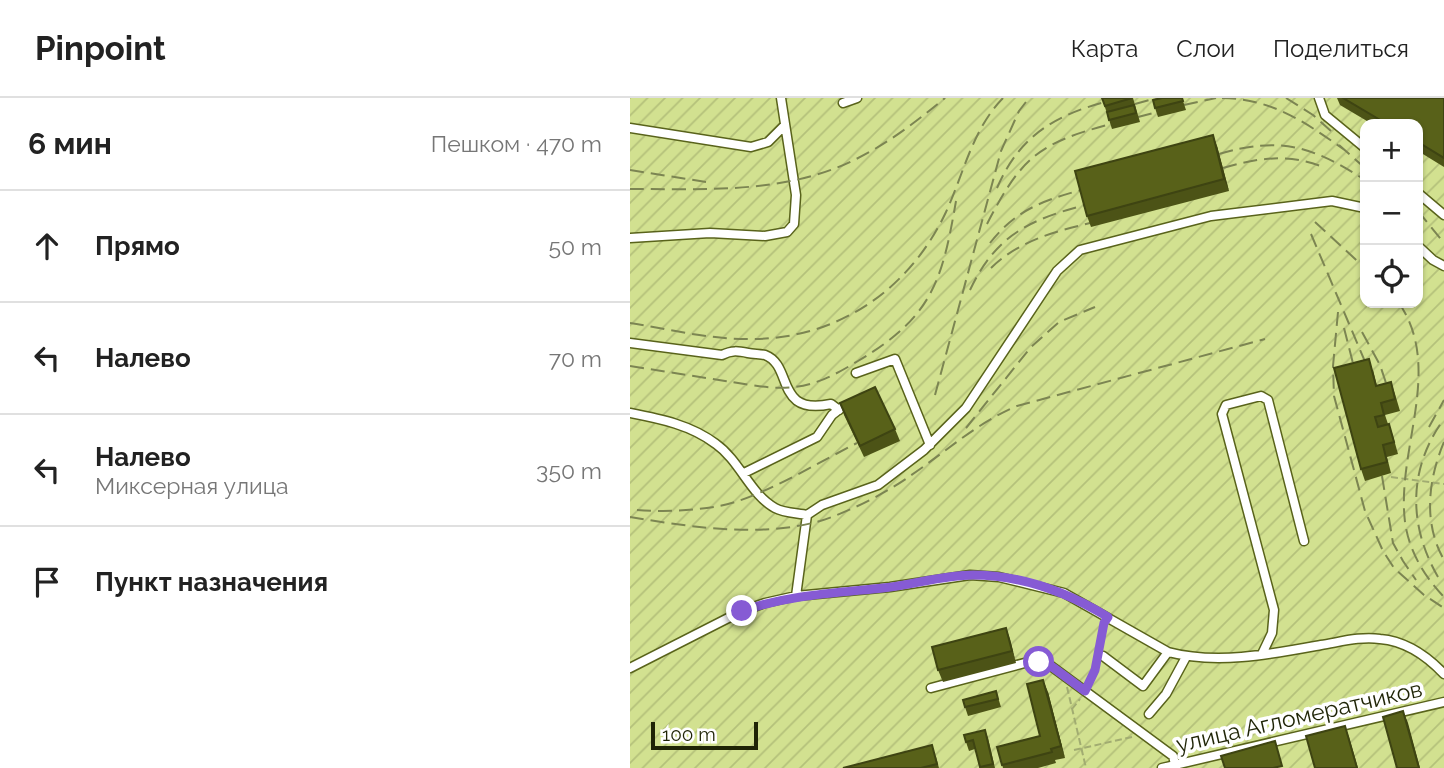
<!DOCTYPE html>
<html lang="ru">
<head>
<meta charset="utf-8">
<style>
  body { margin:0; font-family:Raleway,sans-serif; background:#f2f2f2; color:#222 }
  .controls { position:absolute; right:21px; top:21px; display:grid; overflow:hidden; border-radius:14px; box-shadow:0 2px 5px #0004 }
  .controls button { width:63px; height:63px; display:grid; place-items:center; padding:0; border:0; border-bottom:2px solid #e0e0e0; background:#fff; color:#222; font:35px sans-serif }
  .scale { position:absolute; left:21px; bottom:18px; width:107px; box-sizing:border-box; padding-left:7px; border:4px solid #1f2406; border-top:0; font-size:19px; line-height:24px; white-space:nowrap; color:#1f2406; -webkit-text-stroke:5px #fff; paint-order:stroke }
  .stop { position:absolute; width:21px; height:21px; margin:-16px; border:5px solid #865bd4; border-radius:50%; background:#fff }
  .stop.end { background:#865bd4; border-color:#fff; box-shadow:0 2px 7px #0008 }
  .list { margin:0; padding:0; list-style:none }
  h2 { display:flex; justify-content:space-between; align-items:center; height:91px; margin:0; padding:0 28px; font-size:30px }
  h2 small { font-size:23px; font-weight:400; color:#767676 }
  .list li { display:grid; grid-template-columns:46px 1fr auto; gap:21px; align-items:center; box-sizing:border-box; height:112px; padding:0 28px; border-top:2px solid #e0e0e0 }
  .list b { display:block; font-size:26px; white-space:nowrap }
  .list p { margin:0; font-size:23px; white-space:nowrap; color:#767676 }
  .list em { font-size:23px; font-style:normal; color:#767676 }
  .icon { flex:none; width:38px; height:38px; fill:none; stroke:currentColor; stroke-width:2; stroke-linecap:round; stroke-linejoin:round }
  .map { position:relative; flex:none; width:814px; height:670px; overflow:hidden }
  header { display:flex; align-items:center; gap:42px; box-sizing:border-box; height:98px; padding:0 35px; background:#fff; border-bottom:2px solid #e0e0e0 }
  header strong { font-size:33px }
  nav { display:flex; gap:38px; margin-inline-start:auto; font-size:24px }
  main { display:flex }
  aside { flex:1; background:#fff }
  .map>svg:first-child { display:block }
</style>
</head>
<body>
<header>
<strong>Pinpoint</strong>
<nav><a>Карта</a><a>Слои</a><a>Поделиться</a></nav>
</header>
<main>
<aside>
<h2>6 мин<small>Пешком · 470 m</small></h2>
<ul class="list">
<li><svg class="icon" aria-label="ahead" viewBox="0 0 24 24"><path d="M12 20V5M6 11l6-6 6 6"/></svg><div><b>Прямо</b></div><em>50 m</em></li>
<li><svg class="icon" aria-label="left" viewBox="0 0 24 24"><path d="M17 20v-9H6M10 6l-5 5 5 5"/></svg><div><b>Налево</b></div><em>70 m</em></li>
<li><svg class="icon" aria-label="left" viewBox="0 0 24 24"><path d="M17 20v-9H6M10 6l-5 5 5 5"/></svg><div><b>Налево</b><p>Миксерная улица</p></div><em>350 m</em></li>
<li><svg class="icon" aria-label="arrive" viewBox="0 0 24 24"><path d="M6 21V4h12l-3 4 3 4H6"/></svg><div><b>Пункт назначения</b></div></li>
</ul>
</aside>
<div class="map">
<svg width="814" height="670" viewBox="0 0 814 670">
  <defs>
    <pattern id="industrial-furrows" width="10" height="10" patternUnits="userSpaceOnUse" patternTransform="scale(1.75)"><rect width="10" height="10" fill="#d2e190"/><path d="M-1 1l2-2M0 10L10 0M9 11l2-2" fill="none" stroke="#b4c17b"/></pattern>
  </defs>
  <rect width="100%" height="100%" fill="#dfeda4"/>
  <path fill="url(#industrial-furrows)" fill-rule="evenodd" d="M0,0H814V670H0ZM735,26H788V205H735Z"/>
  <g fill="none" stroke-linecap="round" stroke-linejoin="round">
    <defs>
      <path id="minor" d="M689,0L695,17L735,50
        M213,5L227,0
        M0,30L121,49L138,44L154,28
        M788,95L814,117
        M0,140L80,135L135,138L157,134L164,126L166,97L151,0
        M788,148L803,162L814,168
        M0,245L92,257C102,252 108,253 118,255C123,256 130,256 135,257C164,268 144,318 201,306L209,312
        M226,275L265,261L300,347
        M0,315C31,321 61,327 86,346C110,363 120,396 145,410C154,415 168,415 177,417
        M114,375L187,339L202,317L211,310
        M166,498L177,417L192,407L248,387L294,352L336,310L427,173L450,152L581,118L702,103L735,110
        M632,556L642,535L644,512L592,316L596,307L631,298L638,302L674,443
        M473,558L513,588L538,554
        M0,570L112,513L135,505L166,498L260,489L340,477L369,479L434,495L538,554C587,567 642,556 691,547C710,544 731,538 750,541C775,543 797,558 814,576
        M301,590L402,563L421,568L543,658L545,666
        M519,616L536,596L556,559
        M532,670L814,604"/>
    </defs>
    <use href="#minor" stroke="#59631b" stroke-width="11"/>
    <path stroke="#a1ac71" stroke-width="2" stroke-dasharray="7 3.5" stroke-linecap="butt" d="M761,379L814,386
      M469,550L474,525
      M458,587L467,562
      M437,589L456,670
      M442,611L450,601
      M444,652L502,639"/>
    <use href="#minor" stroke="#fff" stroke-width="8"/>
    <path stroke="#7c8552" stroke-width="2" stroke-dasharray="14 7" stroke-linecap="butt" d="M592,0C643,1 675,24 716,53
      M656,0L683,17L701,33
      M505,6L527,0
      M554,7L586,0
      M508,19L527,14
      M709,47L735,70
      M589,56C650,38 682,48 735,82
      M593,70C627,60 659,55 693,69
      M0,72L76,84
      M367,90C389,39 423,18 475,4
      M0,91C73,91 154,96 222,63C256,47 286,24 315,0
      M788,113L814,145
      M685,124L735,170
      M357,126C391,60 408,45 481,26
      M681,136L739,273
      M360,145C386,112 412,103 451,92
      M361,170C389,143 423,134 460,125
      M340,192C366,137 399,122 455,107
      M769,205C814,271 766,351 775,424C779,453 794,478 814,499
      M708,214L703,268L704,298L735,413L753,453L764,470L794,497L814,510
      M0,225C38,231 78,241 116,241C205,243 279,193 316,114C334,75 342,32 373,0
      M714,230L726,277
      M732,234L750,267L760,297
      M0,268C32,273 63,278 95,283C117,286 141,292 164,289C187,287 208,275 228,263C302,219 312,184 326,103
      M305,297L371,53L389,13L399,0
      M799,329L814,302
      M336,330L401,249L429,224L465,209
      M814,344C798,382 793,425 814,462
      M752,378L763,445L773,463L786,482
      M7,412C34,414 62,413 89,408C129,401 189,364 227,345
      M0,419C61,429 129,440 190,423C219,414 256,395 280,378C317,353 345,326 387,308L635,241
      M808,479C778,427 778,370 814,321"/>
  </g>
  <path fill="#4c5316" d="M472,0H503L510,24L482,31Z
    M552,0L556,12L528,19L525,10Z
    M707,0H814V69L788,53V26H742L710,7Z
    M587,48L599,93L461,129L457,118Z
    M743,272L747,288L761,284L765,296L770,313L755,317L758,326H759L763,338L768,356L757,359L761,375L735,383L731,371Z
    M210,305L265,331L270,343L234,359L214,317Z
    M376,530L386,565L313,584L308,572Z
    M366,593L371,609L338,618L335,609Z
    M418,594L435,660L425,662L426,665L408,670H373L367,649L410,638Z
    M355,632L358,640L365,670H350L345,651L339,653L336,644Z
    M306,659L309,670H213Z"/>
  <path fill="#3e4412" d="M583,37L587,48L599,93L594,81Z
    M376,530L380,541L386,565L382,553Z
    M413,582L418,594L435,660L431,648Z
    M773,613L778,625L790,670H789Z
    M715,628L719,639L728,670H727Z"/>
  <path fill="#586119" stroke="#3e4412" stroke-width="2" d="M472,0H502L475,8Z
    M532,0H552L553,3L525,10L523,2Z
    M713,0H814V60L788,44V26H757Z
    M504,7L506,15L479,22L477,14Z
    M583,37L594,81L457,118L445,73Z
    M739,261L746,288L761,284L765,301L751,305L754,317L745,319L748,329L759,326L764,344L753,347L757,364L731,371L704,270Z
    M245,289L265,331L230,348L210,305Z
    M376,530L382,553L308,572L302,549Z
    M413,582L431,648L421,651L422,654L372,667L367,649L410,638L397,586Z
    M366,593L368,601L335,609L333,602Z
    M773,613L789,670H767L753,619Z
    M715,628L727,670H685L676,638Z
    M355,632L363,666L350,669L343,642L336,644L334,637Z
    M645,643L652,668L643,670H595L591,658Z
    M302,647L307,666L291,670H213Z"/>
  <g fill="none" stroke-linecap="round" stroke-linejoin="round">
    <path stroke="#865bd4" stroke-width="9" d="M112,513C158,497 205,495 253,490C283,487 313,477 343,477C391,477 437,494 478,519L474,525L465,572L455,593L421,568L409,564"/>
  </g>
  <g text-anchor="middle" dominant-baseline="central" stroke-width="7" stroke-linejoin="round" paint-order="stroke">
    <g font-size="23" fill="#1f2406" stroke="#fff">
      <text transform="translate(669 618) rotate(-13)">улица Агломератчиков</text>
    </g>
  </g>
</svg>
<div class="controls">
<button>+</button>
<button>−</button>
<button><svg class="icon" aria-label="locate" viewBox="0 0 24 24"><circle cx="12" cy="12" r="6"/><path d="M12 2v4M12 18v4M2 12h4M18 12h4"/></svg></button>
</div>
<div class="scale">100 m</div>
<div class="stop" style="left:409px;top:564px"></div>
<div class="stop end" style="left:112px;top:513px"></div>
</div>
</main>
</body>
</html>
